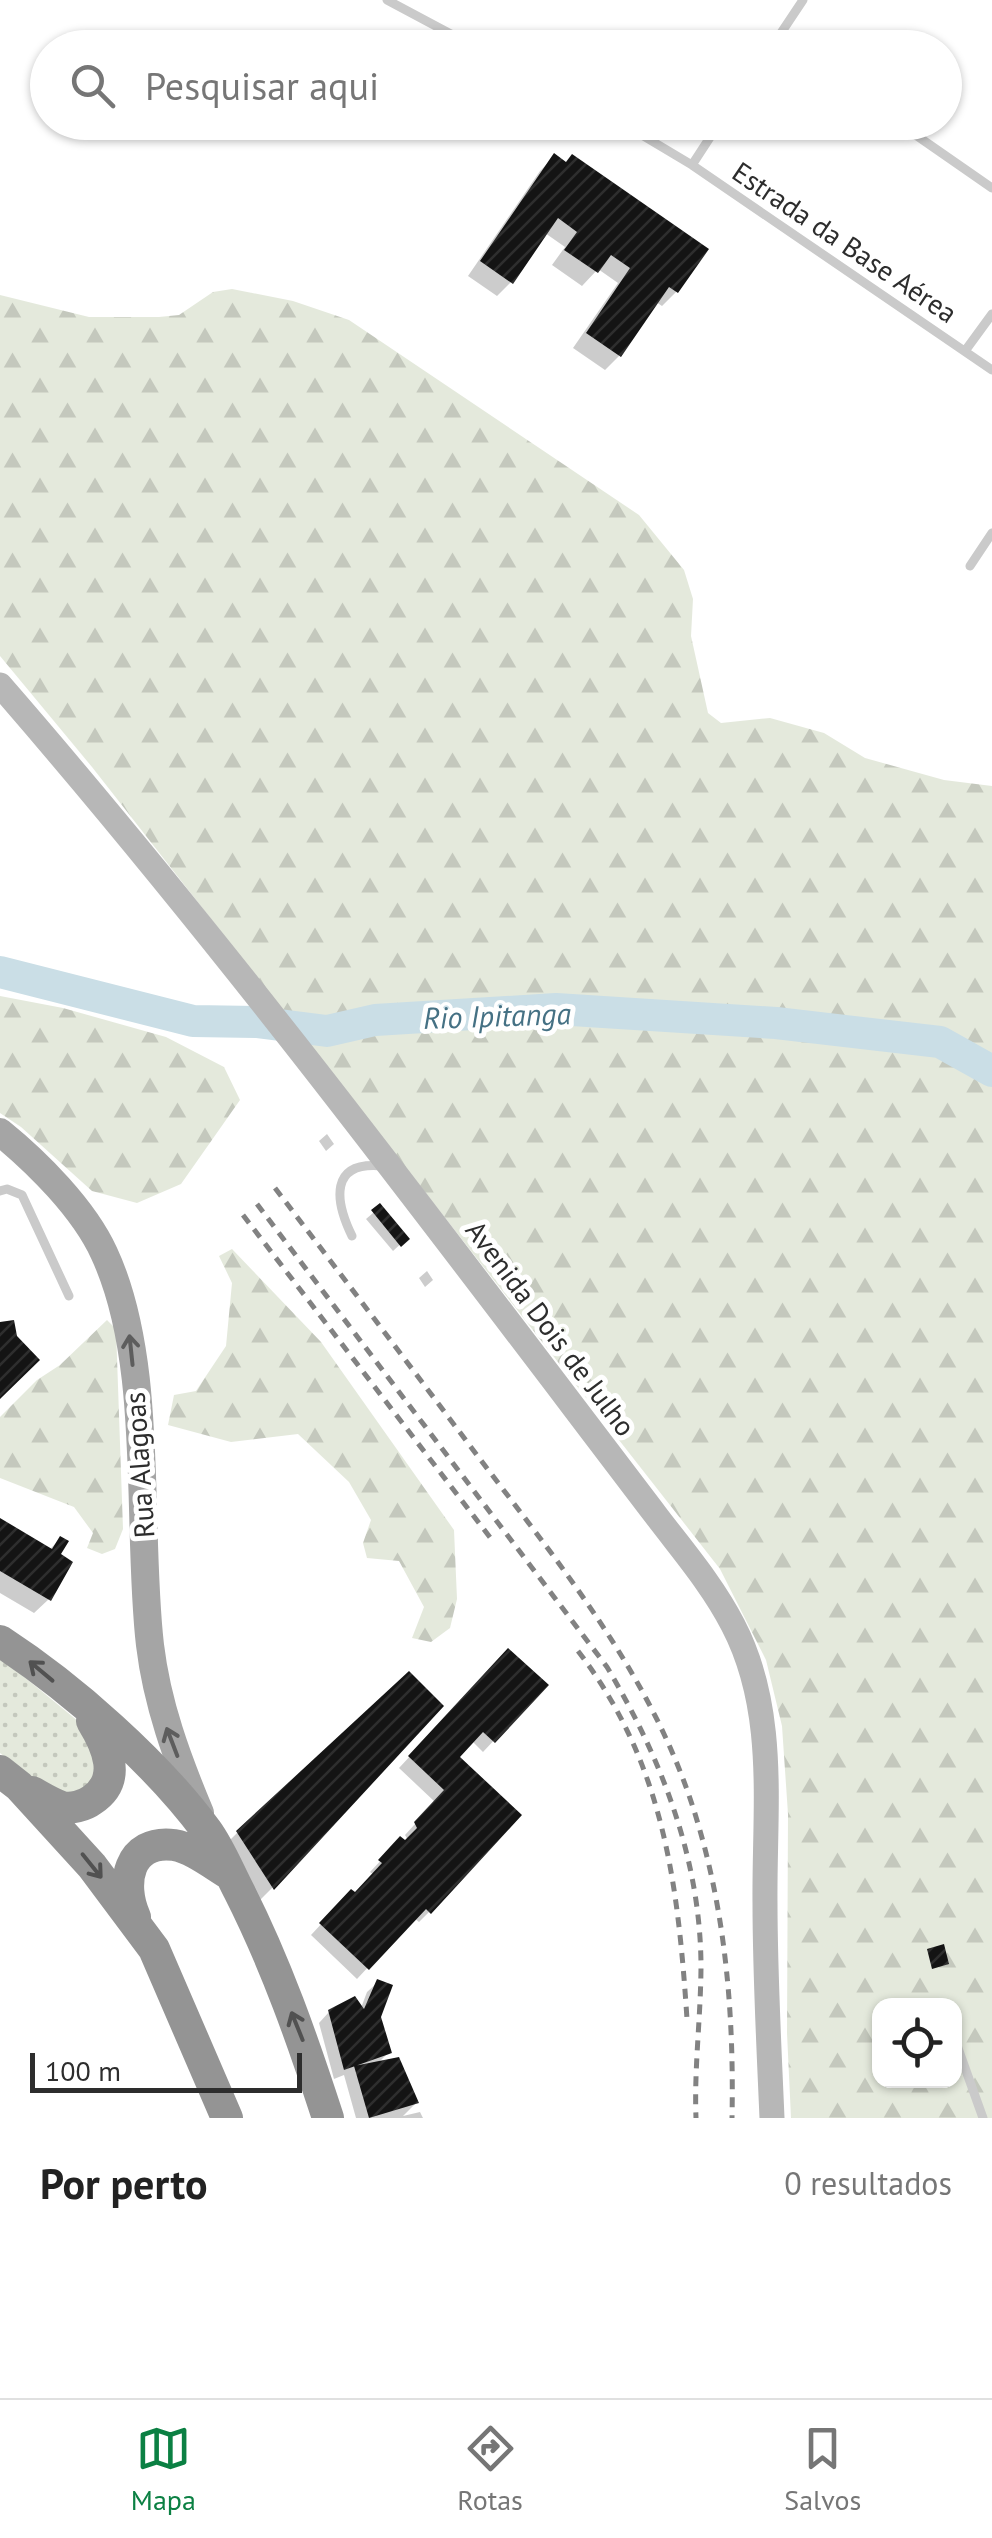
<!DOCTYPE html>
<html lang="pt">
<head>
<meta charset="utf-8">
<style>
  body { margin:0; font-family:"PT Sans",sans-serif; background:#f2f2f2; color:#222 }
  .controls { position:absolute; right:30px; bottom:30px; display:grid; overflow:hidden; border-radius:20px; box-shadow:0 2px 8px #0004 }
  .controls button { width:90px; height:90px; display:grid; place-items:center; padding:0; border:0; border-bottom:2px solid #e0e0e0; background:#fff; color:#222; font:50px sans-serif }
  .scale { position:absolute; left:30px; bottom:25px; width:272px; box-sizing:border-box; padding-left:10px; border:5px solid #2d2d2d; border-top:0; font-size:28px; line-height:35px; white-space:nowrap; color:#2d2d2d; -webkit-text-stroke:8px #fff; paint-order:stroke }
  .list { margin:0; padding:0; list-style:none }
  h2 { display:flex; justify-content:space-between; align-items:center; height:130px; margin:0; padding:0 40px; font-size:42px }
  h2 small { font-size:32px; font-weight:400; color:#767676 }
  .icon { flex:none; width:55px; height:55px; fill:none; stroke:currentColor; stroke-width:2; stroke-linecap:round; stroke-linejoin:round }
  .map { position:relative; flex:none; width:992px; height:2118px; overflow:hidden }
  .search { position:absolute; background:#fff; box-shadow:0 2px 8px #0004; left:30px; right:30px; top:30px; height:110px; display:flex; align-items:center; gap:25px; box-sizing:border-box; padding:0 35px; border-radius:55px; color:#767676; font-size:38px }
  .sheet { height:280px; background:#fff }
  nav { display:flex; justify-content:space-around; align-items:center; box-sizing:border-box; height:140px; border-top:2px solid #e0e0e0; background:#fff; font-size:28px; color:#767676 }
  nav a { display:grid; justify-items:center; gap:5px }
  nav .on { color:#0b8043 }
  .map>svg:first-child { display:block }
</style>
</head>
<body>
<div class="map">
<svg width="992" height="2118" viewBox="0 0 992 2118">
  <defs>
    <pattern id="grass-dots" width="8" height="8" patternUnits="userSpaceOnUse" patternTransform="scale(2.5)"><rect width="8" height="8" fill="#e4e9dc"/><path d="M2 2h.1M6 6h.1" fill="none" stroke="#c4c8bd" stroke-width="1.8" stroke-linecap="round"/></pattern>
    <pattern id="forest-firs" width="22" height="20" patternUnits="userSpaceOnUse" patternTransform="scale(2.5)"><rect width="22" height="20" fill="#e4e9dc"/><path d="M5 1l3.5 6h-7zM16 11l3.5 6h-7z" fill="#c4c8bd"/></pattern>
    <pattern id="building-hatch" width="6" height="6" patternUnits="userSpaceOnUse" patternTransform="scale(2.5)"><rect width="6" height="6" fill="#141414"/><path d="M-1 1l2-2M0 6l6-6M5 7l2-2" fill="none" stroke="#2e2e2e"/></pattern>
  </defs>
  <rect width="100%" height="100%" fill="#fff"/>
  <path fill="url(#grass-dots)" d="M0,1657L84,1726L103,1769L79,1796C48,1790 25,1773 0,1753Z"/>
  <path fill="url(#forest-firs)" fill-rule="evenodd" d="M232,289L293,301L349,320L639,515L684,570L693,599L691,636L708,713L721,723L770,718L824,733L865,758L944,780L992,786V2118H791L787,2033L788,1814L782,1726L766,1660L720,1569L92,767L0,656V295L89,317H159L179,315L213,292ZM880,2006H954V2080H880Z
    M0,996L63,1008L166,1037L224,1067L240,1100L181,1184L137,1203L92,1191L21,1127L0,1113Z
    M232,1249L321,1342L454,1530L457,1599L450,1628L431,1642L412,1638L424,1607L399,1561L367,1558L363,1543L371,1520L349,1482L298,1434L231,1442L168,1425L174,1395L196,1391L226,1346L232,1283L219,1256Z
    M107,1320L116,1329L123,1529L115,1549L102,1554L87,1548L93,1533L74,1507L0,1478V1417L37,1380L60,1365Z"/>
  <path fill="#0003" d="M554,157L705,249L676,292L662,306L656,302L619,356L605,370L573,348L618,283L598,269L582,286L552,265L565,247L545,233L511,282L497,296L468,276L540,171Z
    M327,1134L334,1144L326,1151L319,1141Z
    M380,1207L406,1239L393,1251L366,1219Z
    M427,1271L433,1280L425,1287L419,1278Z
    M0,1521L49,1550L60,1539L49,1599L34,1613L0,1593Z
    M508,1651L545,1686L483,1752L472,1741L457,1757L519,1815L429,1912L419,1922L414,1918L357,1979L311,1935L351,1892L354,1895L374,1875L370,1872L400,1840L405,1844L408,1840L405,1835L435,1802L399,1768Z
    M441,1706L272,1888L258,1902L223,1847L238,1832Z
    M378,1982L379,2017L389,2052L378,2063L416,2103L403,2116L420,2112L423,2118H356L344,2075L334,2079L319,2023L329,2012L361,2008L367,1992Z"/>
  <g fill="none" stroke-linecap="round" stroke-linejoin="round">
    <path stroke="#cadee6" stroke-width="32" d="M0,972L193,1021L256,1022L327,1031L375,1020L556,1009L776,1023L940,1042L992,1071"/>
  </g>
  <path fill="url(#building-hatch)" d="M554,153L566,162L572,154L709,249L678,293L669,287L621,357L586,333L630,268L611,255L598,273L564,250L577,232L558,218L513,284L480,261Z
    M380,1203L410,1239L401,1247L371,1210Z
    M14,1320L17,1336L40,1360L0,1399V1322Z
    M0,1518L52,1549L60,1536L69,1541L61,1554L73,1562L51,1601L0,1571Z
    M508,1648L549,1685L495,1743L483,1732L460,1757L522,1815L431,1914L426,1909L369,1970L319,1923L351,1889L355,1892L382,1863L378,1860L400,1836L405,1840L417,1828L414,1822L444,1790L408,1756Z
    M409,1671L444,1706L274,1890L236,1831Z
    M944,1944L949,1964L932,1969L927,1949Z
    M377,1979L393,1985L381,2017L392,2053L344,2070L328,2010L355,1996L364,2009Z
    M399,2057L419,2103L369,2118L354,2066Z"/>
  <g fill="none" stroke-linecap="round" stroke-linejoin="round">
    <path stroke="#cacaca" stroke-width="9" d="M387,0L477,48
      M771,48L803,0
      M620,122L692,165L992,370
      M897,122L992,188
      M692,165L720,122
      M965,351L992,314
      M970,566L992,533
      M0,1191L7,1189L22,1195L69,1296
      M352,1236C335,1201 329,1161 382,1166
      M954,2037L983,2118"/>
    <path stroke="#b7b7b7" stroke-width="25" d="M0,685C232,952 444,1237 658,1518C684,1552 713,1586 733,1625C778,1711 764,1810 765,1903C765,1975 769,2047 772,2118"/>
    <path stroke="#a5a5a5" stroke-width="28" d="M0,1132C37,1162 84,1209 104,1253C155,1362 136,1525 150,1645C157,1704 177,1758 200,1813"/>
    <path stroke="#949494" stroke-width="32" d="M0,1641C72,1688 156,1762 207,1831C220,1849 229,1872 239,1891C276,1964 303,2041 328,2118
      M0,1771L19,1786L92,1866L154,1949L227,2118
      M32,1792C41,1797 52,1804 62,1807C71,1809 84,1806 92,1800C122,1780 108,1747 92,1721
      M135,1917C120,1884 128,1839 174,1845C193,1848 214,1865 231,1875"/>
    <path stroke="#828282" stroke-width="5" stroke-dasharray="10 8" stroke-linecap="butt" d="M275,1188C346,1281 416,1374 486,1467C569,1576 656,1684 696,1817C726,1915 734,2016 732,2118
      M257,1204L607,1667C661,1758 700,1857 701,1964C701,2016 694,2067 696,2118
      M243,1215L492,1540
      M578,1651C664,1763 678,1884 687,2019"/>
  </g>
  <defs><path id="oneway-shaft" d="M-6 0H5M1.5-3L5.5 0L1.5 3" fill="none" stroke-width="1.6" stroke-linecap="round" stroke-linejoin="round" transform="scale(2.5)"/></defs>
  <g stroke="#5d5d5d">
    <use href="#oneway-shaft" transform="translate(131 1350) rotate(-96)"/>
    <use href="#oneway-shaft" transform="translate(172 1742) rotate(-111)"/>
  </g>
  <g stroke="#515151">
    <use href="#oneway-shaft" transform="translate(41 1671) rotate(-140)"/>
    <use href="#oneway-shaft" transform="translate(92 1866) rotate(51)"/>
    <use href="#oneway-shaft" transform="translate(297 2026) rotate(-112)"/>
  </g>
  <g text-anchor="middle" dominant-baseline="central" stroke-width="10" stroke-linejoin="round" paint-order="stroke">
    <g font-size="28" fill="#2d2d2d" stroke="#fff">
      <text transform="translate(845 242) rotate(34)">Estrada da Base Aérea</text>
      <text transform="translate(551 1328) rotate(53)">Avenida Dois de Julho</text>
      <text transform="translate(139 1465) rotate(-94)">Rua Alagoas</text>
    </g>
    <g font-size="30" font-style="italic" fill="#457184" stroke="#fff">
      <text transform="translate(497 1015) rotate(-2)">Rio Ipitanga</text>
    </g>
  </g>
</svg>
<div class="controls">
<button><svg class="icon" aria-label="locate" viewBox="0 0 24 24"><circle cx="12" cy="12" r="6"/><path d="M12 2v4M12 18v4M2 12h4M18 12h4"/></svg></button>
</div>
<div class="scale">100 m</div>
<div class="search"><svg class="icon" aria-label="search" viewBox="0 0 24 24"><circle cx="10" cy="10" r="6"/><path d="M15 15l6 6"/></svg>Pesquisar aqui</div>
</div>
<section class="sheet">
<h2>Por perto<small>0 resultados</small></h2>
<ul class="list">
</ul>
</section>
<nav>
<a class="on"><svg class="icon" aria-label="map" viewBox="0 0 24 24"><path d="M3 6l6-2 6 2 6-2v14l-6 2-6-2-6 2zM9 4v14M15 6v14"/></svg>Mapa</a>
<a><svg class="icon" aria-label="directions" viewBox="0 0 24 24"><path d="M12 3l9 9-9 9-9-9zM9 14v-3h6M13 9l2 2-2 2"/></svg>Rotas</a>
<a><svg class="icon" aria-label="saved" viewBox="0 0 24 24"><path d="M7 4h10v16l-5-4-5 4z"/></svg>Salvos</a>
</nav>
</body>
</html>
